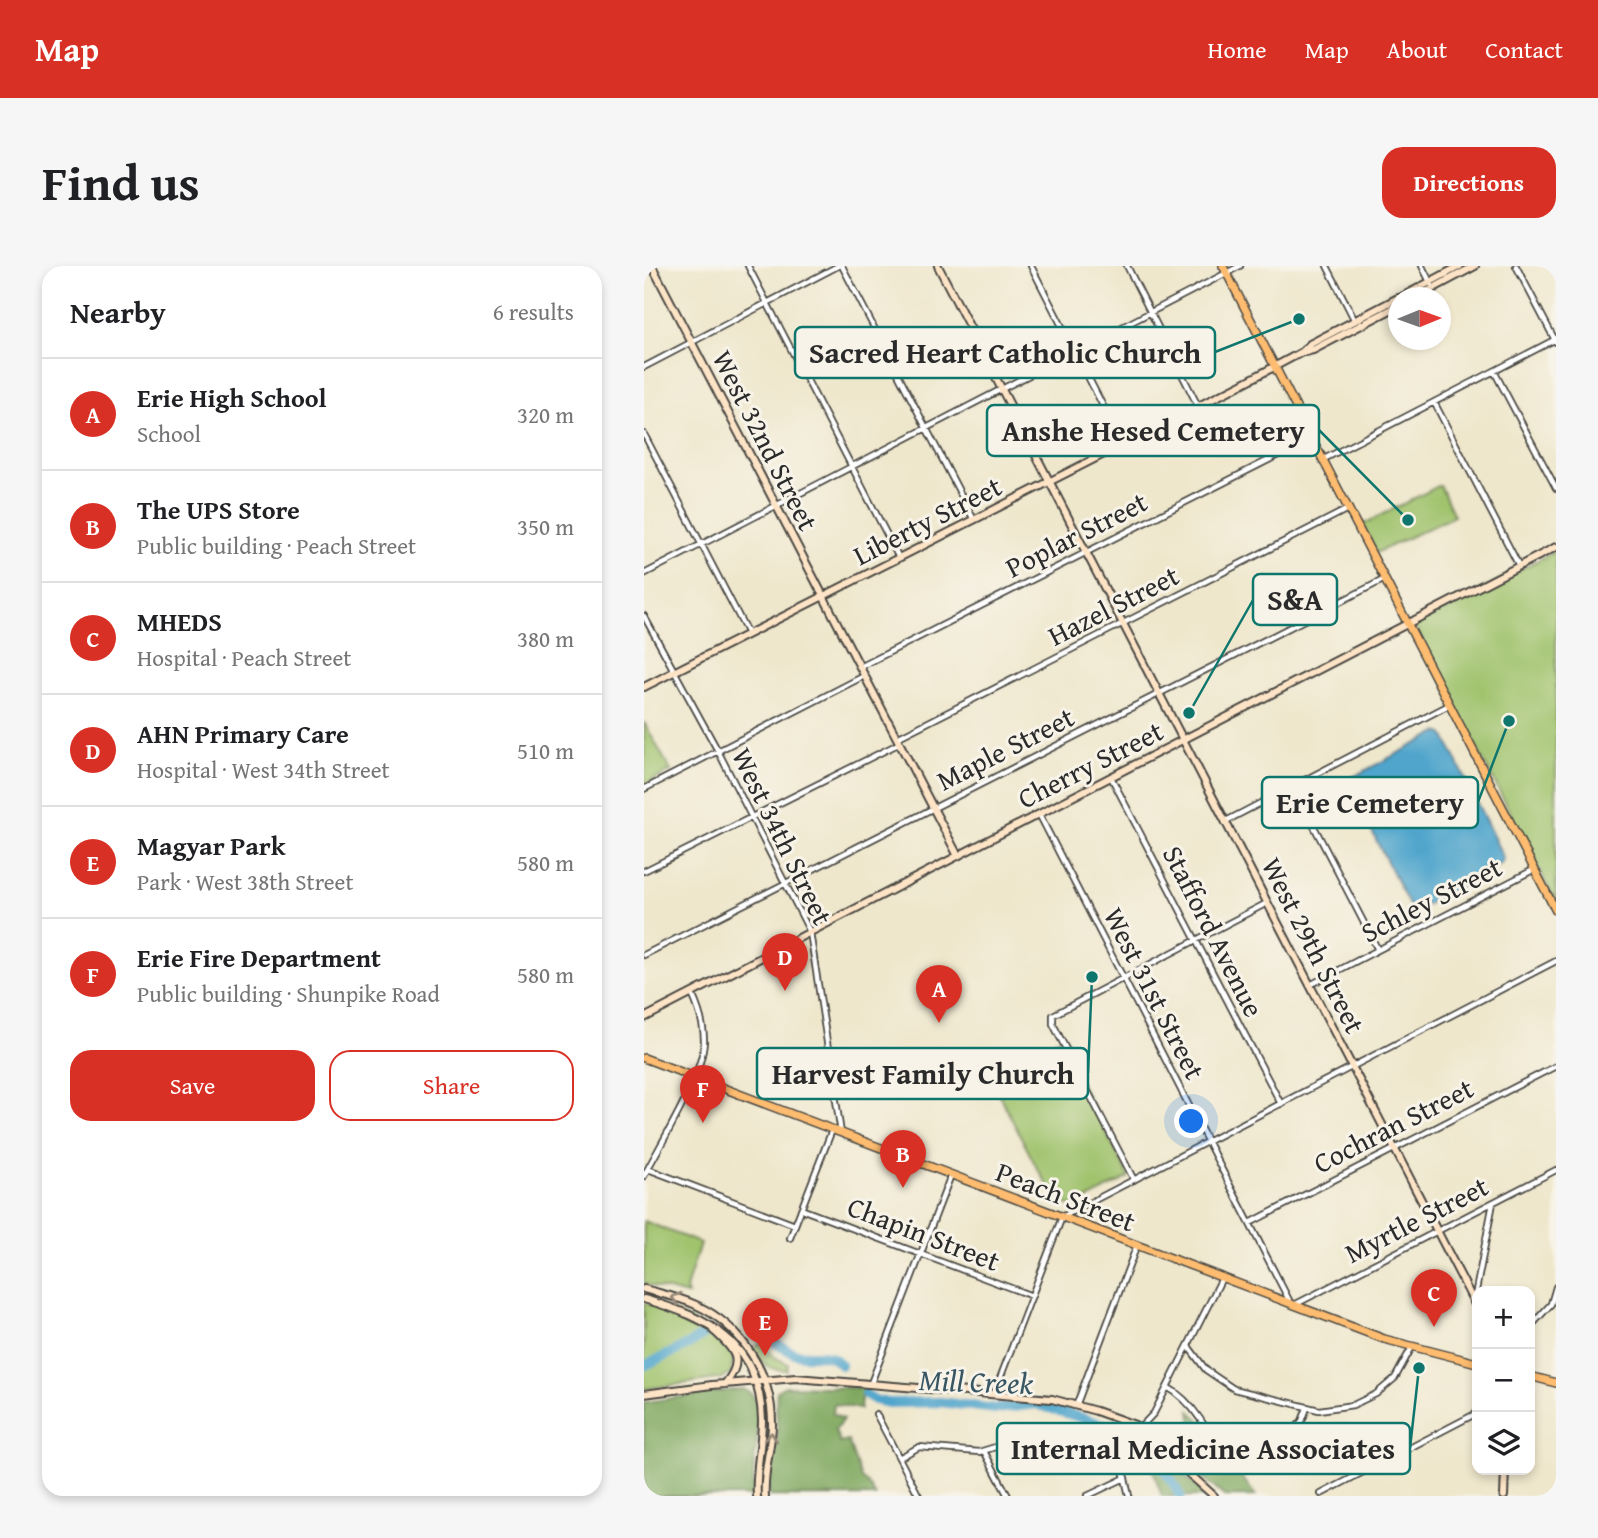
<!DOCTYPE html>
<html lang="en">
<head>
<meta charset="utf-8">
<style>
  body { margin:0; font-family:"Gentium Book Plus",serif; background:#f6f6f6; color:#202124 }
  .controls { position:absolute; right:21px; bottom:21px; display:grid; overflow:hidden; border-radius:14px; box-shadow:0 4px 10px #0003 }
  .controls button { width:63px; height:63px; display:grid; place-items:center; padding:0; border:0; border-bottom:2px solid #e0e0e0; background:#fff; color:#202124; font:35px sans-serif }
  .compass { position:absolute; left:744px; top:21px; width:63px; height:63px; border-radius:50%; background:#fff; box-shadow:0 4px 10px #0003; rotate:89deg }
  .you { position:absolute; left:548px; top:856px; width:24px; height:24px; margin:-18px; border:5px solid #fff; border-radius:50%; background:#1a73e8; box-shadow:0 0 0 10px #1a73e833 }
  .badge { display:grid; place-items:center; width:46px; height:46px; border-radius:50%; background:#d93025; color:#fff; font-size:23px; font-weight:700 }
  .pin { position:absolute; translate:-50% -58px; filter:drop-shadow(0 2px 4px #0008) }
  .pin::after { content:''; position:absolute; top:37px; width:24px; height:21px; background:inherit; clip-path:polygon(0 0,100% 0,50% 100%) }
  .list { margin:0; padding:0; list-style:none }
  h2 { display:flex; justify-content:space-between; align-items:center; height:91px; margin:0; padding:0 28px; font-size:30px }
  h2 small { font-size:23px; font-weight:400; color:#757577 }
  .list li { display:grid; grid-template-columns:46px 1fr auto; gap:21px; align-items:center; box-sizing:border-box; height:112px; padding:0 28px; border-top:2px solid #e0e0e0 }
  .list b { display:block; font-size:26px; white-space:nowrap }
  .list p { margin:0; font-size:23px; white-space:nowrap; color:#757577 }
  .list em { font-size:23px; font-style:normal; color:#757577 }
  .actions { display:flex; gap:14px; padding:21px 28px }
  .actions a { flex:1; padding:16px 0; border:2px solid #d93025; border-radius:21px; text-align:center; font-size:24px; color:#d93025 }
  .actions .main { background:#d93025; color:#fff }
  .icon { flex:none; width:38px; height:38px; fill:none; stroke:currentColor; stroke-width:2; stroke-linecap:round; stroke-linejoin:round }
  .map { position:relative; flex:none; width:912px; height:1230px; overflow:hidden; border-radius:21px }
  header { display:flex; align-items:center; gap:42px; box-sizing:border-box; height:98px; padding:0 35px; background:#d93025; color:#fff }
  header strong { font-size:33px }
  nav { display:flex; gap:38px; margin-inline-start:auto; font-size:24px }
  .intro { display:flex; align-items:center; justify-content:space-between; box-sizing:border-box; height:168px; padding:0 42px }
  h1 { margin:0; font-size:49px }
  .button { padding:18px 32px; border-radius:21px; background:#d93025; color:#fff; font-size:24px; font-weight:700 }
  main { display:flex; gap:42px; padding:0 42px }
  aside { flex:1; background:#fff; border-radius:21px; box-shadow:0 4px 10px #0003 }
  .map>svg:first-child { display:block }
</style>
</head>
<body>
<header>
<strong>Map</strong>
<nav><a>Home</a><a>Map</a><a>About</a><a>Contact</a></nav>
</header>
<div class="intro"><h1>Find us</h1><a class="button">Directions</a></div>
<main>
<aside>
<h2>Nearby<small>6 results</small></h2>
<ul class="list">
<li><span class="badge">A</span><div><b>Erie High School</b><p>School</p></div><em>320 m</em></li>
<li><span class="badge">B</span><div><b>The UPS Store</b><p>Public building · Peach Street</p></div><em>350 m</em></li>
<li><span class="badge">C</span><div><b>MHEDS</b><p>Hospital · Peach Street</p></div><em>380 m</em></li>
<li><span class="badge">D</span><div><b>AHN Primary Care</b><p>Hospital · West 34th Street</p></div><em>510 m</em></li>
<li><span class="badge">E</span><div><b>Magyar Park</b><p>Park · West 38th Street</p></div><em>580 m</em></li>
<li><span class="badge">F</span><div><b>Erie Fire Department</b><p>Public building · Shunpike Road</p></div><em>580 m</em></li>
</ul>
<div class="actions"><a class="main">Save</a><a>Share</a></div>
</aside>
<div class="map">
<svg width="912" height="1230" viewBox="0 0 912 1230">
  <rect width="100%" height="100%" fill="#f7f3e8"/>
  <filter id="ink" filterUnits="userSpaceOnUse"><feTurbulence type="fractalNoise" baseFrequency=".0143" numOctaves="2"/><feDisplacementMap in="SourceGraphic" scale="14" xChannelSelector="R" yChannelSelector="G"/><feConvolveMatrix kernelMatrix="1 2 1 2 8 2 1 2 1" color-interpolation-filters="sRGB"/></filter>
  <filter id="wash" filterUnits="userSpaceOnUse"><feTurbulence type="fractalNoise" baseFrequency=".00686" numOctaves="4" result="noise"/><feDisplacementMap in="SourceGraphic" scale="28" xChannelSelector="R" yChannelSelector="G"/><feGaussianBlur stdDeviation="1.57" result="paint"/><feColorMatrix in="noise" values="0 0 0 0 0 0 0 0 0 0 0 0 0 0 0 0 0 1.4 0 .05"/><feComposite in="paint" operator="in"/></filter>
  <g filter="url(#wash)">
    <rect width="100%" height="100%" fill="#efe7cc"/>
    <path fill="#a0c36d" stroke="#66774c" stroke-width="2" d="M796,219L810,250L732,287L718,259Z
      M912,285V636L771,361L773,356Z
      M0,456L27,505L0,519Z
      M414,773L485,911L430,941L414,935L393,902L345,809Z
      M0,955L56,977L42,1023L44,1029L0,1018Z
      M0,1037C34,1045 70,1062 89,1092L87,1107L79,1112L0,1123Z
      M116,1077L130,1091L144,1098L143,1104C124,1104 119,1099 109,1083Z"/>
    <path fill="#80a960" stroke="#566a46" stroke-width="2" d="M141,1120L225,1122L217,1131L216,1143L190,1138L189,1148L199,1153L191,1165L196,1177L204,1175L217,1212L223,1217L231,1230H125C124,1210 131,1193 133,1174C134,1158 131,1139 133,1125Z
      M96,1123C125,1126 112,1176 110,1196C109,1208 109,1219 110,1230H0V1136Z
      M546,1145L556,1154L582,1206L591,1202L612,1230H580L557,1210L559,1193L549,1168Z
      M497,1170L506,1177L562,1230H518Z"/>
    <path fill="#50a5cc" stroke="#3e687c" stroke-width="2" d="M794,466L800,468L859,591L858,597L773,644L767,643L704,518L707,512Z"/>
    <g fill="none" stroke-linecap="round" stroke-linejoin="round">
      <path stroke="#50a5cc" stroke-width="10" d="M110,1067C127,1071 135,1081 150,1087C167,1093 183,1082 197,1099
        M0,1100L44,1079L61,1068
        M221,1128L231,1134L244,1137L296,1136L352,1143L392,1138L471,1162L509,1190L527,1213L536,1230"/>
    </g>
  </g>
  <g filter="url(#ink)">
    <g fill="none" stroke-linecap="round" stroke-linejoin="round">
      <defs>
        <path id="street" d="M104,0L255,292
          M198,0L330,254
          M387,0L479,179
          M483,0L554,140
          M683,0L711,55
          M778,0L787,18
          M872,0L912,76
          M0,101L194,0
          M850,105L912,222
          M790,136L875,300
          M0,168L104,368
          M680,193L912,73
          M0,308L596,0
          M0,350L74,485L166,666L197,867
          M216,401L668,172
          M253,472L704,243
          M467,511L637,838
          M649,520L734,684
          M0,523L220,410
          M395,548L646,1036
          M582,555L805,439
          M0,605L256,477
          M0,689L741,313
          M666,719L891,603
          M4,903L151,959
          M0,910C17,877 59,810 60,775C60,758 55,743 48,728
          M490,914L409,758V749L623,637
          M157,943L388,1030
          M606,957L912,800
          M146,972L188,864
          M830,1035L849,937
          M652,1038L912,904
          M886,1061L907,1038L912,1021
          M544,1080L562,1104L590,1123L675,1144L709,1139L732,1128L751,1112L768,1081
          M227,1117L307,909
          M523,1121C553,1137 568,1173 582,1202L648,1166L658,1155L663,1142
          M350,1128L418,951L912,695
          M432,1140L493,979
          M232,1148L275,1230
          M340,1185L364,1230
          M255,1192L275,1181L335,1186L381,1172L477,1190
          M677,1228L833,1147
          M443,1230L481,1212
          M485,1230L477,1195L478,1187L490,1168L510,1147L578,1012"/>
        <path id="secondary" d="M8,0L314,590
          M294,0L833,1042
          M756,32L816,0
          M771,32L831,0
          M660,86L669,84L754,40
          M0,421L596,119L658,86L666,78L754,32
          M0,752L912,281
          M0,1023C17,1028 35,1031 52,1039C98,1060 129,1109 128,1160C127,1184 119,1206 121,1230
          M0,1033C65,1052 116,1077 118,1154C118,1180 111,1204 113,1230
          M69,1064C89,1083 102,1093 81,1118
          M0,1128L68,1119L152,1112L408,1133L452,1145L491,1159L570,1230
          M860,1230L861,1204"/>
        <path id="primary" d="M579,0L912,645
          M0,792L740,1073L833,1097
          M886,1110L912,1117"/>
      </defs>
      <use href="#street" stroke="#484743" stroke-width="8"/>
      <use href="#secondary" stroke="#484743" stroke-width="10"/>
      <use href="#primary" stroke="#484743" stroke-width="10"/>
      <use href="#street" stroke="#fff" stroke-width="4.5"/>
      <use href="#secondary" stroke="#fee4c6" stroke-width="6"/>
      <use href="#primary" stroke="#fdbc70" stroke-width="7"/>
    </g>
    <defs><path id="oneway-chevron" d="M-2-3.5L2.5 0L-2 3.5" fill="none" stroke-width="1.6" stroke-linecap="round" stroke-linejoin="round" transform="scale(1.75)"/></defs>
    <g stroke="#948878">
      <use href="#oneway-chevron" transform="translate(32 1032) rotate(-163)"/>
      <use href="#oneway-chevron" transform="translate(127 1171) rotate(-84)"/>
    </g>
  </g>
  <g text-anchor="middle" dominant-baseline="central" stroke-width="6" stroke-linejoin="round" paint-order="stroke">
    <g font-size="28" fill="#2b2b2b" stroke="#f7f3e8">
      <text transform="translate(122 174) rotate(63)">West 32nd Street</text>
      <text transform="translate(283 254) rotate(-27)">Liberty Street</text>
      <text transform="translate(432 268) rotate(-27)">Poplar Street</text>
      <text transform="translate(469 339) rotate(-27)">Hazel Street</text>
      <text transform="translate(361 482) rotate(-27)">Maple Street</text>
      <text transform="translate(446 498) rotate(-27)">Cherry Street</text>
      <text transform="translate(139 570) rotate(64)">West 34th Street</text>
      <text transform="translate(787 633) rotate(-27)">Schley Street</text>
      <text transform="translate(570 665) rotate(63)">Stafford Avenue</text>
      <text transform="translate(670 679) rotate(63)">West 29th Street</text>
      <text transform="translate(511 727) rotate(63)">West 31st Street</text>
      <text transform="translate(749 859) rotate(-27)">Cochran Street</text>
      <text transform="translate(422 930) rotate(21)">Peach Street</text>
      <text transform="translate(772 953) rotate(-27)">Myrtle Street</text>
      <text transform="translate(280 967) rotate(21)">Chapin Street</text>
    </g>
    <g font-size="30" font-style="italic" fill="#385663" stroke="#f7f3e8">
      <text transform="translate(332 1115) rotate(2)">Mill Creek</text>
    </g>
  </g>
  <path fill="none" stroke="#0f766e" stroke-width="2.5" d="M655 53L571 86M764 254L675 164M545 447L609 334M865 455L834 536M448 711L444 807M775 1102L766 1182"/>
  <g fill="#0f766e" stroke="#f7f3e8" stroke-width="2.5">
    <circle cx="655" cy="53" r="7"/>
    <circle cx="764" cy="254" r="7"/>
    <circle cx="545" cy="447" r="7"/>
    <circle cx="865" cy="455" r="7"/>
    <circle cx="448" cy="711" r="7"/>
    <circle cx="775" cy="1102" r="7"/>
  </g>
  <g fill="#f7f3e8" stroke="#0f766e" stroke-width="2.5">
    <rect x="151" y="61" width="420" height="51" rx="7"/>
    <rect x="343" y="139" width="332" height="51" rx="7"/>
    <rect x="609" y="308" width="84" height="51" rx="7"/>
    <rect x="618" y="511" width="216" height="51" rx="7"/>
    <rect x="113" y="782" width="331" height="51" rx="7"/>
    <rect x="353" y="1157" width="413" height="51" rx="7"/>
  </g>
  <g font-size="30" text-anchor="middle" font-weight="bold" fill="#2b2b2b">
    <text x="361" y="97">Sacred Heart Catholic Church</text>
    <text x="509" y="175">Anshe Hesed Cemetery</text>
    <text x="651" y="344">S&amp;A</text>
    <text x="726" y="547">Erie Cemetery</text>
    <text x="279" y="818">Harvest Family Church</text>
    <text x="559" y="1193">Internal Medicine Associates</text>
  </g>
</svg>
<div class="controls">
<button>+</button>
<button>−</button>
<button><svg class="icon" aria-label="layers" viewBox="0 0 24 24"><path d="M12 4l9 5-9 5-9-5zM3 14l9 5 9-5"/></svg></button>
</div>
<svg class="compass" viewBox="-18 -18 36 36"><path d="M0-13l5 13h-10z" fill="#e53935"/><path d="M0 13l5-13h-10z" fill="#757577"/></svg>
<div class="you"></div>
<div class="pin badge" style="left:295px;top:757px">A</div>
<div class="pin badge" style="left:259px;top:922px">B</div>
<div class="pin badge" style="left:790px;top:1061px">C</div>
<div class="pin badge" style="left:141px;top:725px">D</div>
<div class="pin badge" style="left:121px;top:1090px">E</div>
<div class="pin badge" style="left:59px;top:857px">F</div>
</div>
</main>
</body>
</html>
